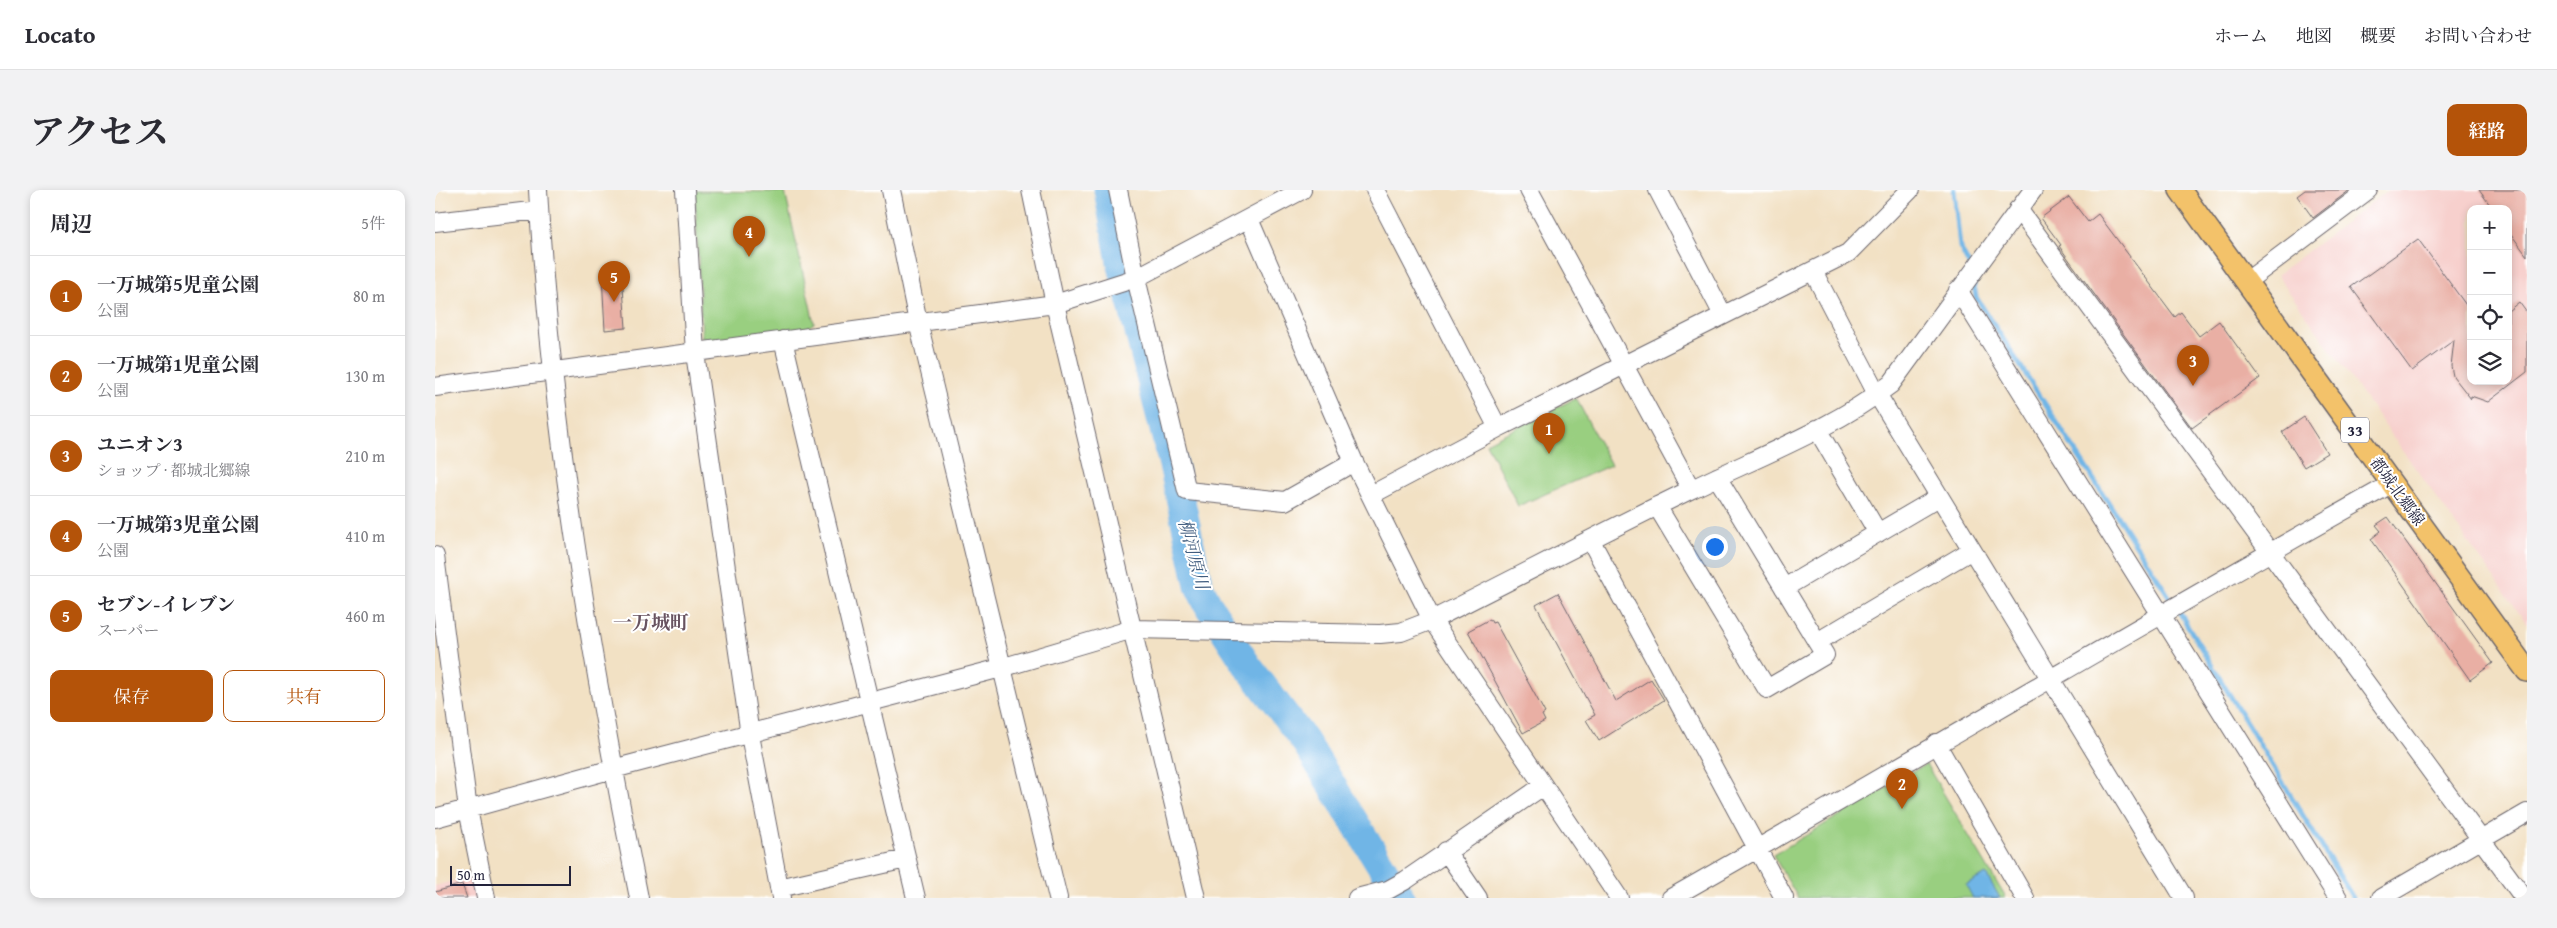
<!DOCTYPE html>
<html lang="ja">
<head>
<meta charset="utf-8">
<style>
  body { margin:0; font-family:"Gentium Book Plus","Noto Serif JP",serif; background:#f2f2f3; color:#2b2b33 }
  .controls { position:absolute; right:15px; top:15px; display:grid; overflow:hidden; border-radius:10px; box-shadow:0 2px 8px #0003 }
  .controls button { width:45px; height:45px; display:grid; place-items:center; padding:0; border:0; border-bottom:1px solid #e1e1e2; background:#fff; color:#2b2b33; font:25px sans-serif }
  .scale { position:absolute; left:15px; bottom:12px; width:121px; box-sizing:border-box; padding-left:5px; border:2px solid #22223b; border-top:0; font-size:14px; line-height:18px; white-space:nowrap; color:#22223b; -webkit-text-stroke:4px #fff; paint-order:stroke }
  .you { position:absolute; left:1279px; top:356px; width:18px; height:18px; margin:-12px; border:4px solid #fff; border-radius:50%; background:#1a73e8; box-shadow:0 0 0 8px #1a73e833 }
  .badge { display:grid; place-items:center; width:32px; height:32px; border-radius:50%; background:#b45309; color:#fff; font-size:16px; font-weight:700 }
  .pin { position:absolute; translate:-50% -41px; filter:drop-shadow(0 1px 2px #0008) }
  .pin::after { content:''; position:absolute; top:26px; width:18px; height:15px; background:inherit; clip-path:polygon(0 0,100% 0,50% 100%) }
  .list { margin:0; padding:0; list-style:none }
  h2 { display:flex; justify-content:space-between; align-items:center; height:65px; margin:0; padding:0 20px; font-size:21px }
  h2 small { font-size:16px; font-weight:400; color:#7c7c81 }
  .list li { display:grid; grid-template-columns:32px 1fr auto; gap:15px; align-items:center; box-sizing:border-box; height:80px; padding:0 20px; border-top:1px solid #e1e1e2 }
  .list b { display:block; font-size:19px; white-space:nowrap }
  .list p { margin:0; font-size:16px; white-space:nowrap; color:#7c7c81 }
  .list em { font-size:16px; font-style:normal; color:#7c7c81 }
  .actions { display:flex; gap:10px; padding:15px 20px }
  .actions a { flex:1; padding:11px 0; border:1px solid #b45309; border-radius:10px; text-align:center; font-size:18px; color:#b45309 }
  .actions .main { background:#b45309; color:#fff }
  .icon { flex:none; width:28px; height:28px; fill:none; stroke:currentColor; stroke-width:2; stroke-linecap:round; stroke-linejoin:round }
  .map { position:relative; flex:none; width:2092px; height:708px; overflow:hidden; border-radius:10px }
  header { display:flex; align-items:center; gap:30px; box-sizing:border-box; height:70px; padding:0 25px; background:#fff; border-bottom:1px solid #e1e1e2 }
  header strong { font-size:24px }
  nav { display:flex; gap:28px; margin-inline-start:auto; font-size:18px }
  .intro { display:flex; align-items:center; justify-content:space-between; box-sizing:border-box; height:120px; padding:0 30px }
  h1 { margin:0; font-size:35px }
  .button { padding:12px 22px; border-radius:10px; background:#b45309; color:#fff; font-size:18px; font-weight:700 }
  main { display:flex; gap:30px; padding:0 30px }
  aside { flex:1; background:#fff; border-radius:10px; box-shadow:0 2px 8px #0003 }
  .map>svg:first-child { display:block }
</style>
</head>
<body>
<header>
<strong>Locato</strong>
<nav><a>ホーム</a><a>地図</a><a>概要</a><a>お問い合わせ</a></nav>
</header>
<div class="intro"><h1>アクセス</h1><a class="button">経路</a></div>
<main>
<aside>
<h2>周辺<small>5件</small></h2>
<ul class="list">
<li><span class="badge">1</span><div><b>一万城第5児童公園</b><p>公園</p></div><em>80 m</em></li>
<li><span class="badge">2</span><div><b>一万城第1児童公園</b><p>公園</p></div><em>130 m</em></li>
<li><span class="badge">3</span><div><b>ユニオン3</b><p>ショップ · 都城北郷線</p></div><em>210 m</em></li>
<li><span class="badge">4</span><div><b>一万城第3児童公園</b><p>公園</p></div><em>410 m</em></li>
<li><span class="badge">5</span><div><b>セブン-イレブン</b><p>スーパー</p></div><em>460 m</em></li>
</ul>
<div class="actions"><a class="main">保存</a><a>共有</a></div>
</aside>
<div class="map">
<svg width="2092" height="708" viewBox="0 0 2092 708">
  <rect width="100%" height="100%" fill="#fff"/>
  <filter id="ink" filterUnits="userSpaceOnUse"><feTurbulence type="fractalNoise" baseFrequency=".02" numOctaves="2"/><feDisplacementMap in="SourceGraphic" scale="10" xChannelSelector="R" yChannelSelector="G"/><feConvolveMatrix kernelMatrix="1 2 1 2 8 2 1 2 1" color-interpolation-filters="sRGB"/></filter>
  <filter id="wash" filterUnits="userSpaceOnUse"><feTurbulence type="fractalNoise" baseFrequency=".0096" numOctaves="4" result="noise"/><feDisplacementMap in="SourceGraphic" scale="20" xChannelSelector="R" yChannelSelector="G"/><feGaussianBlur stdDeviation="1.12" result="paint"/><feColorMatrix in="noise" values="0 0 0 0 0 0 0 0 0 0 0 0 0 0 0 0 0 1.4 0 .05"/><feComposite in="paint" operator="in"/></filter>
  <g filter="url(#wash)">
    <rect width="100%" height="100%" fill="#f2e1c4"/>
    <path fill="#f7d0cd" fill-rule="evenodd" d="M1953,0H2092V434L1842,85ZM2036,19H2073V191H2036Z
      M39,685L44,708H0V696Z"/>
    <path fill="#99cf80" stroke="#5e785e" d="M260,1L350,2L379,133L372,138L273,153L267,148Z
      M1141,208L1176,275L1083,316L1051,253Z
      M1491,574L1571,708H1363L1338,665Z"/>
    <path fill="#6fb5e6" stroke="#486c90" d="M1551,684L1565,708H1538L1531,695Z"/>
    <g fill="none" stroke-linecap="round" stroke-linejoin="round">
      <path stroke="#6fb5e6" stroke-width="5" d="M1519,0L1525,57L1536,79
        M1538,90L1541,107L1748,428L1918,708"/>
      <path stroke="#6fb5e6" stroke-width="29" d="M673,0L686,72L739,279L764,396L775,418L812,475L871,553L966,708"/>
    </g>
    <g id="blocks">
      <path fill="#e9afa4" d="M1870,0H1915L1878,28L1862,6Z
        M2044,0H2092V66L2073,40V19H2058Z
        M1634,7L1653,32L1663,24L1740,127L1746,122L1764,146L1784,131L1825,188L1757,238L1624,56L1626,55L1606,28Z
        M1983,49L2036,122V191H2073V121L2084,112L2092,123V182L2053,212L2036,206V209L2018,186L2016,176L2019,150L1977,181L1916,97Z
        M187,84L191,138L170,140L167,85Z
        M1869,227L1892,263L1869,277L1847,242Z
        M1953,327L2058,473L2035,490L1936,349L1946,341L1941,335Z
        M1123,403L1181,511L1216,489L1229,510L1164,551L1151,530L1160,525L1101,415Z
        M1055,429L1057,433L1060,432L1110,523L1107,525L1110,531L1088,543L1033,441Z
        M27,694L32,708H0V702Z"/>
    </g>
  </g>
  <g filter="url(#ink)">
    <use href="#blocks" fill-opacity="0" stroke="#6b656b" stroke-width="1"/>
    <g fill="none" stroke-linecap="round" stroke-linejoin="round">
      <defs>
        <path id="minor" d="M103,0C116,238 157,475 204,708
          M250,0L260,163L315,545L346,708
          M456,0L483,132L623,708
          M596,0L620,114L761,708
          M683,0L701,88L752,301L850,311L919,272
          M940,0L1063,238
          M1094,0L1256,299
          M1223,0L1288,125
          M1583,19L2089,708
          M814,29L919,272L997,430L1184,708
          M0,32L104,20
          M1378,81L1442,204L1749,708
          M1812,91L1933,0
          M1523,100L1903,708
          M348,150L481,708
          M0,197L620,114L701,88L867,0
          M1382,239L1443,343
          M1282,287L1382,452L1537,360
          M936,305L1063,238L1413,63L1475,0
          M1222,316L1332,499L1390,465L1382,452
          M1156,351L1349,708
          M0,366L33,619L51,708
          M1349,398L1504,307
          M1501,553L1590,708
          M0,628L178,579L566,478L698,439L945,444L966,442L997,430C1083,387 1168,342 1255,300C1322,267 1396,240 1456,194L1598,0
          M1011,661L1043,708
          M344,698L471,669
          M922,708L953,700L971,690L1108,596
          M1236,708C1477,571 1716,428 1958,293
          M1946,708L2092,623"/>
        <path id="major" d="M1745,0L2092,481"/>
      </defs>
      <use href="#minor" stroke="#6b656b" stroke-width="20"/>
      <use href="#major" stroke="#6b656b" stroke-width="24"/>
      <use href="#minor" stroke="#fff" stroke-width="18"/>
      <use href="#major" stroke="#f3c26a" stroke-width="21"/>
    </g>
  </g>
  <g text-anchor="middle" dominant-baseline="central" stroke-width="4" stroke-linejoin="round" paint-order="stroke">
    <rect fill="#fff" stroke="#646476" stroke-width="1" x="1906" y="227.5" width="28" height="25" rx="4"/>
    <g font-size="15" font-weight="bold" fill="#22223b">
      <text x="1920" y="240">33</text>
    </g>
    <g font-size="16" fill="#22223b" stroke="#fff">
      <text transform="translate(1963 301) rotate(54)">都城北郷線</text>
    </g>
    <g font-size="18" font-style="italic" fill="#415d7f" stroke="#fff">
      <text transform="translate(759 364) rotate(75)">柳河原川</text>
    </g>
    <g font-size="19" font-weight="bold" fill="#685360" stroke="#fff">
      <text x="216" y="432">一万城町</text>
    </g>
  </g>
</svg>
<div class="controls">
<button>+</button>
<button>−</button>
<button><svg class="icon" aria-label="locate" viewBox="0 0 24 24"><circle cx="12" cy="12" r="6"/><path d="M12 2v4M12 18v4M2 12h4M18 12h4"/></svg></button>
<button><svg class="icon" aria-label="layers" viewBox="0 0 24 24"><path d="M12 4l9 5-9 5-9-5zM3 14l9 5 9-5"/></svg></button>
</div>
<div class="scale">50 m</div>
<div class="you"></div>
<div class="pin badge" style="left:1114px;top:264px">1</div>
<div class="pin badge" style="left:1467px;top:619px">2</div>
<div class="pin badge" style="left:1758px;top:196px">3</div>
<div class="pin badge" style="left:314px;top:67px">4</div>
<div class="pin badge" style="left:179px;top:112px">5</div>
</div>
</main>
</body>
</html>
